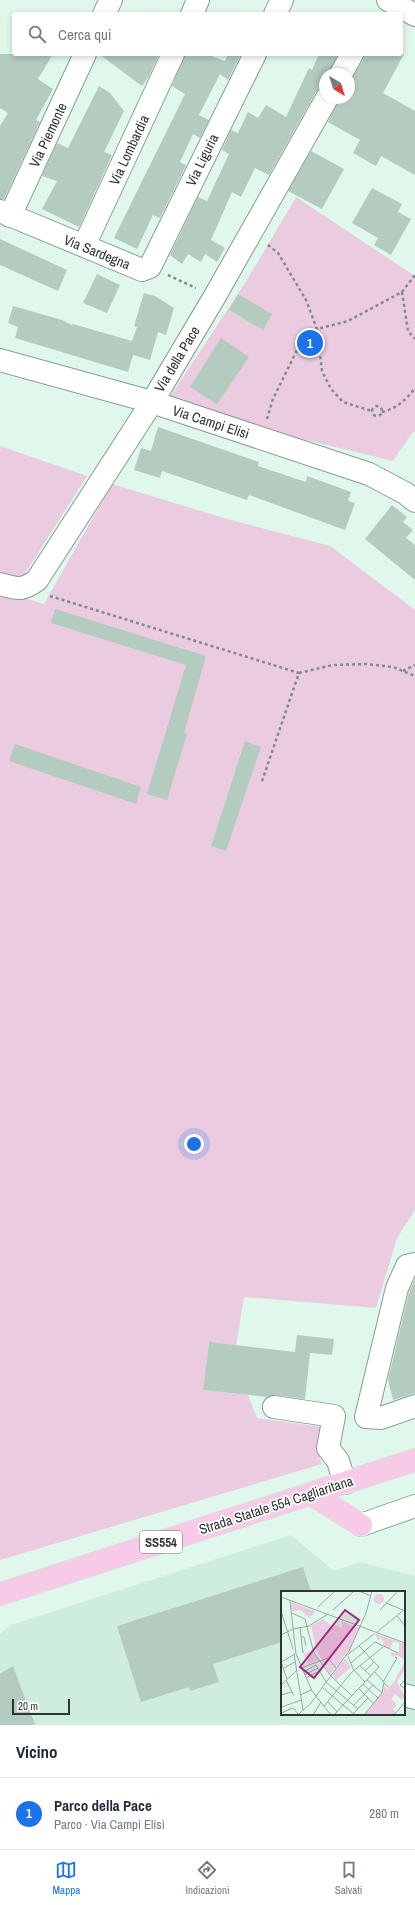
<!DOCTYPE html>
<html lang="it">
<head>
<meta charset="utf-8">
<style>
  body { margin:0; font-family:"Archivo Narrow",sans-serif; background:#f6f6f7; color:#1f2937 }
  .compass { position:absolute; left:319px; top:68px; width:36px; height:36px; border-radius:50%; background:#fff; box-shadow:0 2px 6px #0003; rotate:142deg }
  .scale { position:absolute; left:12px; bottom:10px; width:58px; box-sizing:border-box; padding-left:4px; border:2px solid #2c3531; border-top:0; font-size:11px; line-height:14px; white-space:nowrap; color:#2c3531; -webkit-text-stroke:3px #fff; paint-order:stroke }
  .you { position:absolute; left:194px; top:1144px; width:14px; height:14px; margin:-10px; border:3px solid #fff; border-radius:50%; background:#1a73e8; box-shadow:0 0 0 6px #1a73e833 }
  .badge { display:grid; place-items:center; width:26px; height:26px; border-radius:50%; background:#1a73e8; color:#fff; font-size:13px; font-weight:700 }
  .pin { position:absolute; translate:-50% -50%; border:2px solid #fff; box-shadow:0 1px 4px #0006 }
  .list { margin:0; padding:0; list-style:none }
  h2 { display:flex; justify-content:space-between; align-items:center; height:52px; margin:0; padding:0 16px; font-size:17px }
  h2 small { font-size:13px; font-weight:400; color:#747a83 }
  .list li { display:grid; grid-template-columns:26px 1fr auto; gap:12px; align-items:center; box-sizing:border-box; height:72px; padding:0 16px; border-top:1px solid #e0e1e3 }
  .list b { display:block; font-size:15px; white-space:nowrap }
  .list p { margin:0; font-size:13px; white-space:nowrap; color:#747a83 }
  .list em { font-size:13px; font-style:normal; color:#747a83 }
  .icon { flex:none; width:22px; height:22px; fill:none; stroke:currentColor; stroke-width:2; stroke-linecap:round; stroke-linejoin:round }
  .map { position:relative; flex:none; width:415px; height:1725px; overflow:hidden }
  .search { position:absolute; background:#fff; box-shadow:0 2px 6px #0003; left:12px; right:12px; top:12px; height:44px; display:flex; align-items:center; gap:10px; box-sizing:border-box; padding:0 14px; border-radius:4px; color:#747a83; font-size:15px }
  .sheet { height:124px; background:#fff }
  nav { display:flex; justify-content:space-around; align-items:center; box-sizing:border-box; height:56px; border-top:1px solid #e0e1e3; background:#fff; font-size:11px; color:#747a83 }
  nav a { display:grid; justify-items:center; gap:2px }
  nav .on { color:#1a73e8 }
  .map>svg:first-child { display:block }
</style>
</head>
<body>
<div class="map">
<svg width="415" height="1725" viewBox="0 0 415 1725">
  <rect width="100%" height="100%" fill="#e0f8eb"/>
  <path fill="#ceeddd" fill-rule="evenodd" d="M291,1535L334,1571L359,1562L415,1576V1725H0V1634L11,1625ZM282,1592H404V1714H282Z"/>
  <path fill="#ebcbdf" d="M296,197L415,276V433L413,431L393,461L164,406L247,280Z
    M0,446L87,476L19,583L0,577Z
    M112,484L224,518L330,546L415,610V1210L397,1238L376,1308L244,1297L236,1346L209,1343L203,1390L248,1395L257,1418L322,1427L318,1452L322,1464L0,1560V591L44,604Z"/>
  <path fill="#b4cbbf" d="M0,54H53L38,79L53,89L36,120L40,122L4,199H0V126L8,113L0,108Z
    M99,54H159L149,76L142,86Z
    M185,54H206L225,61L228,54H241L228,80L220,74L199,115L209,120L200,138L193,134L180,162L186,165L160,218L153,215L137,249L114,238L185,94L172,86Z
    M319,54H338L329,74H325V86L316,92L269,175L255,168L241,197L232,192L211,240L225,248L217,262L205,254L201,262L188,254L182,264L170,255L198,197L207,201L229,154L222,150L231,130L238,133L248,112L258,118L266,105L286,117L309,68L312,70Z
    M364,54H404L383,93L415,111V175L381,156L376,166L353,153L360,140L328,122L339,98H349V83L363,60Z
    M99,86L110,93L124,111L104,152L112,155L79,227L42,209L57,181L42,176L57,143L68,148Z
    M311,151L344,169L322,209L288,191Z
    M372,188L402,204L398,212L411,219L391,255L374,245L378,238L352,223Z
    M0,239L67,270L58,291L0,265Z
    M97,274L120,285L107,313L83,303Z
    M144,293L155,296L174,308L166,335L158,332L150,360L133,355L128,372L15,338L18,327L8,323L13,306L62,320L72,325L73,324L132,341L137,327L134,326Z
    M238,294L272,314L263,330L229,310Z
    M221,338L249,357L217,404L190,387Z
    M158,427L259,462L258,466L306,482L307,476L351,492L348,501L355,503L345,530L249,495L247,500L162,471L160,478L134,470L141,448L151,451Z
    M392,505L407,517L403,522L413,530L406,538L415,545V580L365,539Z
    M55,609L206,656L184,733L187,734L167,800L147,794L186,665L51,623Z
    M245,741L261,747L226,851L211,846Z
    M15,744L141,787L136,804L9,761Z
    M415,1279V1393L393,1400L388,1380L409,1292Z
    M297,1335L334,1339L332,1355L310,1353L305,1399L276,1395L267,1397L203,1390L209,1342L295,1352Z
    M303,1567L311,1592H282V1642L213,1664L219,1682L190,1691L189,1687L141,1702L117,1626Z
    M13,1666L35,1725H0V1674Z"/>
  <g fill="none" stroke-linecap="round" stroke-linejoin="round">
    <defs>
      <path id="minor" d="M388,0L415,15
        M104,14L111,0
        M192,14L198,0
        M275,14L282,0
        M341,74L352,54
        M0,211L142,270L150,267L255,54
        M10,216L85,54
        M84,246L173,54
        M0,360L152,402L369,474L405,493L415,501
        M0,584C18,589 22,591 37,580L152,402L215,296L327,98
        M415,1264L407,1266L397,1288L366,1417L381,1418L415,1406
        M274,1407L334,1416L328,1448L338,1461L345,1483
        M361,1525L415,1506
        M404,1695L415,1698"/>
      <path id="major" d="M311,1494L361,1525
        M0,1594L415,1460"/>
    </defs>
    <use href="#minor" stroke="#889e93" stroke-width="24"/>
    <use href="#major" stroke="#dddfde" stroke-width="24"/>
    <path stroke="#7e8e86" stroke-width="2.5" stroke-dasharray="3 3" stroke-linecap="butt" d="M268,245L278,253L306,300L317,329L322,371L331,389L343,402L372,411
      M168,275L196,288
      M402,292L408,331L415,339
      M372 411a5 5 0 1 1 10 0a5 5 0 1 1-10 0Z
      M382,412C396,409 407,399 415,388
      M267,419L273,399L299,346L317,329L348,321L402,292L415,275
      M50,596L299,673L261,784
      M403,671L415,665
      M299,673L333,665L366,664L393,667L415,676"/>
    <use href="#minor" stroke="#fff" stroke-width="22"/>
    <use href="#major" stroke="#f7cae7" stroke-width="22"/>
  </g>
  <g text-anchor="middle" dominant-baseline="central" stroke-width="3.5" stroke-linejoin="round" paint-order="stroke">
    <rect fill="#fff" stroke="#6b726f" stroke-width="1" x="140" y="1531" width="42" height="22" rx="3"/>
    <g font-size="13" font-weight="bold" fill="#2c3531">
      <text x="161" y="1542">SS554</text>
    </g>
    <g font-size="14" fill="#2c3531" stroke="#fff">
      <text transform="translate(48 135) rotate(-65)">Via Piemonte</text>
      <text transform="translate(129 150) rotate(-65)">Via Lombardia</text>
      <text transform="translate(202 160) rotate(-64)">Via Liguria</text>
      <text transform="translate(97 252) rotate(22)">Via Sardegna</text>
      <text transform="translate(177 359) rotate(-59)">Via della Pace</text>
      <text transform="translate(211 422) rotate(18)">Via Campi Elisi</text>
      <text transform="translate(276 1505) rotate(-18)">Strada Statale 554 Cagliaritana</text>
    </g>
  </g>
  <g transform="translate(281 1591)">
    <rect width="124" height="124" fill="#e0f8eb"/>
    <path d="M93 8a5 5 0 1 1 10 0a5 5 0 1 1-10 0ZM10,11L34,20L33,22L28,28L27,24L23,26L24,23L19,19L11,20ZM42,28L51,36L55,34L61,37V30L77,37L70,56L49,83L36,60L30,35ZM93,42L124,53V69L116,64L112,66L109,62L118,61V52L112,50L109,58L102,55L103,51L99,47L98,50ZM30,60L38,69L28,73L22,63ZM64,67L70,76L55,89L51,84ZM124,70V78L116,91L124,106L120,108L114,103L110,108L116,114L112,118L115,121L113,124H83L102,101L103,95L106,98L113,91Z" fill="#ebcbdf"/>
    <path fill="none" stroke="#98aaa1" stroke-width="1" d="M78,0L90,5M0,6L124,52M9,10L15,63L31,100L50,124M105,12L122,19M37,16L54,0M52,19L73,0M99,19L117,0M0,20L12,58M11,22L24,28L33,62L50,85L71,105M116,25L124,35M19,37L22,62M96,41L124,18M0,44L12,38L28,35L47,23M20,46H23L25,55M13,63L22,119M65,65L93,43M67,65L72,78L84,91M0,71L6,88M0,71L14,63M70,72L94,51L117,62M79,75L90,85M3,77L14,71M20,77L47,67L55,77M84,80L93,71M22,81L35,74L45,91L77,118M94,81L107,96M23,84L37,77M25,87L38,80M5,89L11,101M86,89L101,102M124,89L119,94L124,98M102,91L116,67L114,66M82,93L97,107M0,94L15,80M41,96L62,114L53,124M78,98L92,112M0,104L11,101L13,104M19,104L30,99M47,111L56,121M73,114L92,94M43,115L70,82L102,56M1,116L20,109M0,122L12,117L18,124M72,123L87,107M17,124L30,112L68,60L85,22L91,0M32,124L40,111M74,124L62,114L98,76L78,55M83,124L101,102L103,92M113,124L124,111"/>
    <path fill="#a02880" fill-opacity="0.15" stroke="#a02880" stroke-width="2" d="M64,19L78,29L33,87L19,76Z"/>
    <rect width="124" height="124" fill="none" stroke="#2c3531" stroke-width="2"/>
  </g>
</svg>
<svg class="compass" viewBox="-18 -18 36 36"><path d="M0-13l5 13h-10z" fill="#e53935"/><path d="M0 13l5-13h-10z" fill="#747a83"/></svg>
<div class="scale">20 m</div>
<div class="you"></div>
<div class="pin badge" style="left:310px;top:343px">1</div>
<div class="search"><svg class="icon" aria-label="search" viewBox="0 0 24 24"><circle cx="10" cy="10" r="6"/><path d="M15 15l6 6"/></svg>Cerca qui</div>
</div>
<section class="sheet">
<h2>Vicino<small></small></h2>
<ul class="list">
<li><span class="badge">1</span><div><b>Parco della Pace</b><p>Parco · Via Campi Elisi</p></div><em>280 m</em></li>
</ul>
</section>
<nav>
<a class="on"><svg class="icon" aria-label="map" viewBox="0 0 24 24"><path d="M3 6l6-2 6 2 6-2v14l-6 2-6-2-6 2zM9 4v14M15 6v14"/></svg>Mappa</a>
<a><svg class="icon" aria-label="directions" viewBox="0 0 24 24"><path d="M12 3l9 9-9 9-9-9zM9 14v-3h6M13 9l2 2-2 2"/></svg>Indicazioni</a>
<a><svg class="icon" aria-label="saved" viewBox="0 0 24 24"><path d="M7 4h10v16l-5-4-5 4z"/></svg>Salvati</a>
</nav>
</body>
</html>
